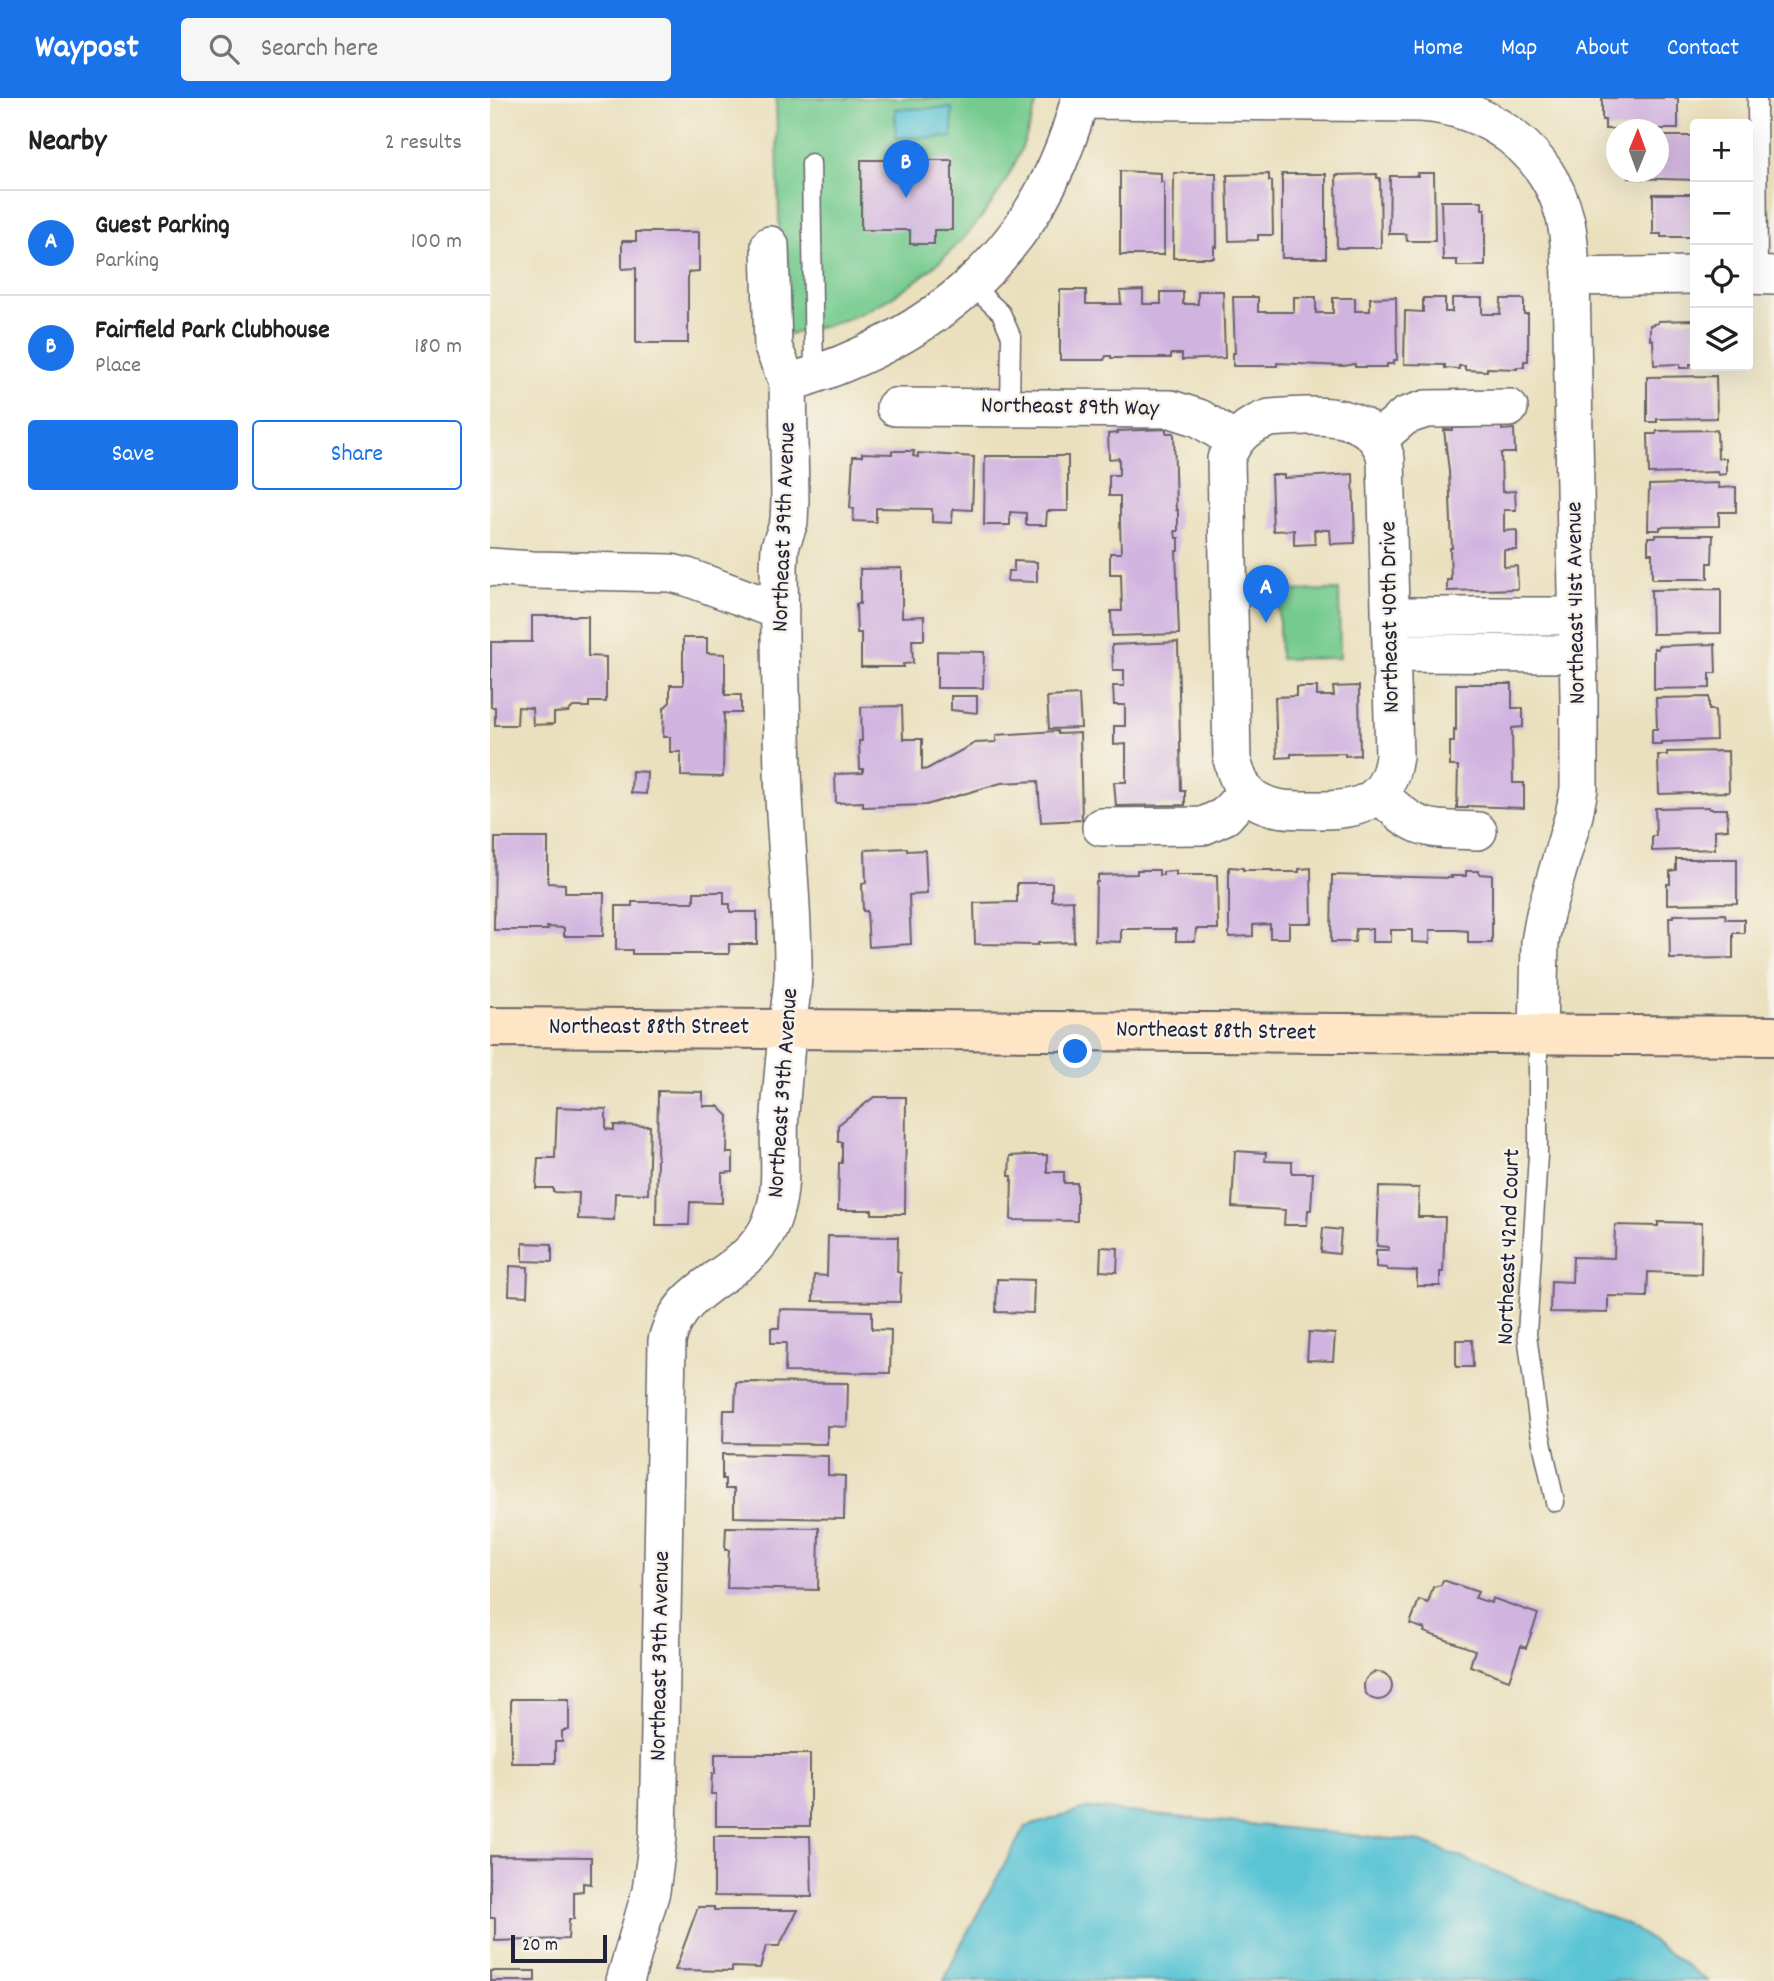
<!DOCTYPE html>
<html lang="en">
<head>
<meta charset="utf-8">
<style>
  body { margin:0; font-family:Dekko,sans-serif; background:#f6f6f6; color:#222 }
  .controls { position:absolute; right:21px; top:21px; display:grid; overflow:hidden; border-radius:7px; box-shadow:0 7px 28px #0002 }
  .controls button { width:63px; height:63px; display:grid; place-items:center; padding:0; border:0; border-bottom:2px solid #e0e0e0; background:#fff; color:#222; font:35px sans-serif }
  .compass { position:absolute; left:1116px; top:21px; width:63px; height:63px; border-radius:50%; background:#fff; box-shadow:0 7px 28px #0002; rotate:1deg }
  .scale { position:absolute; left:21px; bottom:18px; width:96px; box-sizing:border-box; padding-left:7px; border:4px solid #22223b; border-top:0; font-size:19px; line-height:24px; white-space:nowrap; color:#22223b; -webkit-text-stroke:5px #f7f3e8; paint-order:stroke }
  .you { position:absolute; left:586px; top:954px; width:24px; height:24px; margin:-18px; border:5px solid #fff; border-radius:50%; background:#1a73e8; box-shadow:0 0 0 10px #1a73e833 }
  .badge { display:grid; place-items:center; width:46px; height:46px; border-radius:50%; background:#1a73e8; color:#fff; font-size:23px; font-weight:700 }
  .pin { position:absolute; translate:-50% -58px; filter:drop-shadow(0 2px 4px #0008) }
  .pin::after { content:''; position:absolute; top:37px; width:24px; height:21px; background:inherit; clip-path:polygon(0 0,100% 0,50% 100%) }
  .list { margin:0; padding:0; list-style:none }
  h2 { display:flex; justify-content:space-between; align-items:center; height:91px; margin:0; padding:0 28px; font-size:30px }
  h2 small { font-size:23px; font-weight:400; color:#767676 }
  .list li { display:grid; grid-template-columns:46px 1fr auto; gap:21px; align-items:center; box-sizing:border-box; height:105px; padding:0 28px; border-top:2px solid #e0e0e0 }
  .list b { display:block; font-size:26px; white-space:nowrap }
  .list p { margin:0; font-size:23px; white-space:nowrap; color:#767676 }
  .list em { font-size:23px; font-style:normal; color:#767676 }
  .actions { display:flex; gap:14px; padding:21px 28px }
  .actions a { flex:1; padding:16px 0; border:2px solid #1a73e8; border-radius:7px; text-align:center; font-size:24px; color:#1a73e8 }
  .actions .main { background:#1a73e8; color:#fff }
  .icon { flex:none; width:38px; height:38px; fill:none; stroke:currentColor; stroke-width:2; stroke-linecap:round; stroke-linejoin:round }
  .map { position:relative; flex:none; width:1284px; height:1883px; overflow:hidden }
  header { display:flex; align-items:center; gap:42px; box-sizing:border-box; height:98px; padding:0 35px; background:#1a73e8; color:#fff }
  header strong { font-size:33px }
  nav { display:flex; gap:38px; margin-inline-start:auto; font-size:24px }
  .search { width:490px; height:63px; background:#f6f6f6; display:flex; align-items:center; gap:18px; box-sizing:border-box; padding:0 24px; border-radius:7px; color:#767676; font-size:26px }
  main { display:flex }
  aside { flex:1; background:#fff }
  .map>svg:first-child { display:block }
</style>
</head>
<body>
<header>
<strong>Waypost</strong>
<div class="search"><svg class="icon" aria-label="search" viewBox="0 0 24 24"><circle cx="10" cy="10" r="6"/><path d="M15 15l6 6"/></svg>Search here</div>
<nav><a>Home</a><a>Map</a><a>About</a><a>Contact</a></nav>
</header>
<main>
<aside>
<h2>Nearby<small>2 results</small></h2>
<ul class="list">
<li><span class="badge">A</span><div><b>Guest Parking</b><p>Parking</p></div><em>100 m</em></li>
<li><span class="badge">B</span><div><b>Fairfield Park Clubhouse</b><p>Place</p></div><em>180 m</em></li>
</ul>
<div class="actions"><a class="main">Save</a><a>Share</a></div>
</aside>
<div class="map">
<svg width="1284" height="1883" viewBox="0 0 1284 1883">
  <rect width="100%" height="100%" fill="#f7f3e8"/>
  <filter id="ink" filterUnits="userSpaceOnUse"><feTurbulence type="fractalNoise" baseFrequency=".0143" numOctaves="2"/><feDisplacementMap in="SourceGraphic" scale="14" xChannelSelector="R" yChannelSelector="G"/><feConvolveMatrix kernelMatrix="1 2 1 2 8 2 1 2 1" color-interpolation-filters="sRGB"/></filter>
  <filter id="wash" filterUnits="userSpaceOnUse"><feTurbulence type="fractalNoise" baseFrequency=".00686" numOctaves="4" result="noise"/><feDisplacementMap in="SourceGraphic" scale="28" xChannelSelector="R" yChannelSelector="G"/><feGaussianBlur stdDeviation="1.57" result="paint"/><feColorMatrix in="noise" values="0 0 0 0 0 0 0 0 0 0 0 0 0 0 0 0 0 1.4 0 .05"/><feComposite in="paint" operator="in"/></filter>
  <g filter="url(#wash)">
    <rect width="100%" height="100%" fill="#eae0be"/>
    <path fill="#75cb8f" stroke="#4c7665" stroke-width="2" d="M286,0H548C541,24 534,48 522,71C488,138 425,195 354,222C334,229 313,233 292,238Z
      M849,492L850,560L790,561L788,493Z"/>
    <path fill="#5ac4d5" stroke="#3e7388" stroke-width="2" d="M462,10V39L406,40L405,11Z
      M599,1710L932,1744L1139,1827L1218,1883H454L471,1846L535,1729Z"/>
    <g id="blocks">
      <path fill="#d1b3e0" d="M1112,0H1188V31H1115V22H1112Z
        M1168,38H1205V82L1139,80V74H1168Z
        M371,62H462V132H444V146H420V132H371Z
        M630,73L671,75V84H674V157H630Z
        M684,75H726L727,149L724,148V160H683Z
        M927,75H944L945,143H917L916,136H899L900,78H928Z
        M779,76V83H782L783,137H768V142L739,143L737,77Z
        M792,76H836V160H792Z
        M887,76V80H890L891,150H847L846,77Z
        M1163,96H1205V139H1171V136H1163Z
        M951,103H992V111H995V168H967V162H953Z
        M146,134H209V173L198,174V245H146V170L132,171V143H146Z
        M570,192H596V206H631L630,193L653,192V206H671V194H693V206H708V193H733L735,260L692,262V256H681V260H621V258H616L614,262H570Z
        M743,199H768V214H804V199H826V215H843V200H865V213H880V200L906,199L907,262H904V266H897V269H865V266L854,268L787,265V268H743V255H745Z
        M933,200H955V214H962V200H992V216H1010L1011,201H1034V216H1038V263H1034V269H1027V271L997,270V273L975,272V268H969V271L955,270V267L914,266L915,213L933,214Z
        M1205,222V266H1200V270H1190V266L1164,267L1163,241L1160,242V227L1168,225V223Z
        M1226,278L1227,320L1167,321V324H1157V279Z
        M1012,328V332L1024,331L1025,355H1011L1012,394L1025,393L1026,412H1014V433L1027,432V452H1014V469L1027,468L1028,491L957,493V482H961L960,450H962L959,373L954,332H963V330Z
        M676,331V335H684L686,412H688V433H685L686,440H689V453H686L689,536L622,538L621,513H632L631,476H620V455H631L630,424V398H619V377H629V360L619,361L618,336L628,335V333Z
        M1227,332L1228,360H1236V376L1228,377L1227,374L1159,376L1158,336H1166L1167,333Z
        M402,353H424L423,358L428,359V355L484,359L482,412L463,411L462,425L442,424V411L386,410V424L363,423L364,411L360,410L363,358H372V355L402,356Z
        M495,358H578V413H557L556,427H536V415L520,414V427H494Z
        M863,376L865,445L841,446L840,432H824L825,446L804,447V432L783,433L781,377H794V380Z
        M1228,385L1229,390L1246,389V414H1229V428L1170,429V432H1158L1159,387Z
        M1166,437H1223L1222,465H1218V481H1162V455H1158V439H1166Z
        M524,463L547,464V484L517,483L518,473H524Z
        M412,470V519L434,518V542H422L423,565L413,566L414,569H371V535H367L366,506H370V471Z
        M1231,491V535L1162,536L1161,492Z
        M42,518H98V558L116,559V604H99V609H83L78,614L64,615V626L43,627L42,610L28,609L27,627H5V609H1V544H42Z
        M193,540H217V555L235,556V597H251V615H234L233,679L191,678V654H180V639H173L174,610L180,604V587H193Z
        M688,544L691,693H695V707L626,708L624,684H636V646L624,647V628H635V607H624L623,588H634V572H623L622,547Z
        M1225,546L1226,575H1220V590L1164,591V550L1168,551V548Z
        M447,553L494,554L493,590H447Z
        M966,586H1022V610H1033V629L1022,630L1023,685H1034V710L978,708V710H967L968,668H960V644H964V631L966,632Z
        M869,588L870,657L855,658V655L801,656V659L787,660L785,599L806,598V589H827V598H844L843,589Z
        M589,597L591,630L559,631L557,599Z
        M461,598H487V615L461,612Z
        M1219,599V612H1225L1226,642L1171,644V646H1162V631H1167L1166,600Z
        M412,608L413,641H432V672L437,671L485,645L506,644V637L567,633L568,636L590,635L592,722L551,724L548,683L511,685L436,707L373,709V704L346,705L345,676L373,675V671H370L369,643H372L371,609Z
        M1238,653L1239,694L1169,696L1168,657H1177V654Z
        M142,673L157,674L156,696L141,695Z
        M1219,709V711H1237L1238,731L1225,732V751L1162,753V738H1166L1165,710Z
        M5,740H58V785L75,786V795H114L113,838H74V830L57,829L58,832H4Z
        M417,750V753L435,752L437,796L419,797L421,846L379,849L377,813H373L372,786L376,785L375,752Z
        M1186,761H1247V805L1177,806V786H1180V773L1186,772Z
        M739,769L753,770V772H782V774H809V771L821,770L822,825H799V840H780V826L763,827V838L739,839Z
        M647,772H669V777H673V774L686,773V777H727L728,831H706L705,843H686V831H631V844L605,843L606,784H608V777L647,776Z
        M976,773H989V776L1002,777V845H978V833L966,832H940V845L922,844V832H901V844H882V831H866L865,844H841L842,777L962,780L961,778H976Z
        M527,785H562V803L583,802L584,844L548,845V847L485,846L484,805L527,804Z
        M204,794H234V806H240V814H267V846H239V856H142V852H126V808H142V804H204Z
        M1235,816L1236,821H1254V835H1243V860L1180,861L1179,819H1183V817Z
        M168,993L213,994V1008H228L238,1018L237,1055H243V1074L232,1075V1105L200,1104L199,1127H166Z
        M384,999H416L415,1116H382V1112H348L349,1065H352V1044H348V1027Z
        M67,1009L116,1011V1031L124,1032V1027L160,1028L158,1096L125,1095L124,1122L88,1121L89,1095L63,1094V1090H46L48,1060H65Z
        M745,1053L776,1055L775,1063L802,1064V1075H823L821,1112H818L817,1127H794L795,1112L742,1109Z
        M538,1057H557V1074H574V1085H587V1123L521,1122L522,1078H519L520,1058Z
        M889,1089L929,1090L928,1119H955L953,1174H950V1188H927V1173L897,1172V1170L886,1169V1152H898V1149L887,1148Z
        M1168,1124L1212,1125L1211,1176L1158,1174L1157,1199L1118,1198V1215L1060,1214L1061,1183L1082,1184L1083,1159L1124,1160L1125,1127L1168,1128Z
        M833,1130L851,1132L849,1156L831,1154Z
        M338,1138L408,1139L407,1174L411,1175L410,1204L323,1203L324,1177L337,1178Z
        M33,1145L62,1146V1164L33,1163Z
        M611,1149L628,1150L627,1174L610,1173Z
        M20,1168L38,1169L37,1198L19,1197Z
        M507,1181L544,1182L543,1215L506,1214Z
        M290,1211L382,1213V1231L401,1232L400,1275L295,1274L296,1245H281V1230H289Z
        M819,1234L845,1236L843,1263L817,1262Z
        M966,1242H982L983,1269H966Z
        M246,1284L358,1285L357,1329L337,1328V1346L233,1345L234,1312H245Z
        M232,1356L338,1358V1377L355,1378L354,1421L244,1419V1391H235V1381H232Z
        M236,1429L329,1430L328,1492L237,1490L239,1452H235Z
        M953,1482L988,1494L985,1500L1001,1505L1002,1500L1048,1516L1036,1550L1031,1548L1019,1582L980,1568L985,1552L934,1534L935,1531L920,1526L929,1502L938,1505L943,1489L951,1487Z
        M874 1588a14 14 0 1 1 28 0a14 14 0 1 1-28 0Z
        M21,1601H79V1632L72,1633V1644H65V1665H21Z
        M225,1656H320V1728H226V1696H221L222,1676H225Z
        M224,1738H320L322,1799L224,1798Z
        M0,1758L101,1759V1786L93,1785V1793L84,1794V1821H79L78,1841L5,1843V1820H0Z
        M208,1809H224V1812H308L289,1848H276L270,1870L242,1869V1873L185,1872Z
        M0,1873H45V1883H0Z"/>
    </g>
  </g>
  <g filter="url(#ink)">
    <use href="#blocks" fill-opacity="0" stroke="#686469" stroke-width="2"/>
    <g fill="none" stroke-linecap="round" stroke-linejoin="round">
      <defs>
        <path id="lane" d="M1267,0L1268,177
          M321,65L324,278
          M481,187L511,215L521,238L520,309
          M1048,936V1057L1037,1236L1049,1330L1065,1404"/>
        <path id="street" d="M590,2L930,5C998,9 1058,52 1075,120C1080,139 1080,159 1081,179L1089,600V691L1084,717L1055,816L1050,844L1048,936
          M1258,177L1284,178
          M1081,179L1205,177
          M298,285C445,241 551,153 590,0
          M405,309L681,311L709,320L744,342
          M780,320C820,317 884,310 896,361L904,658C898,709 863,713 819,712C802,712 782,712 766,702C751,692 746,677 742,661L736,361C744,339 757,327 780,320Z
          M888,341L915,318L936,311L1019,310
          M0,469L43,472L181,475L197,479L290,513
          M901,518H1088
          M902,555L1088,556
          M889,696C928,734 936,731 988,733
          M611,729L713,728L735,718L756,694
          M135,1883L161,1793L168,1740L177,1243C192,1177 268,1180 285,1112C294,1082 287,1048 290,1017C292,987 295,957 298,927C299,908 304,888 303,869C303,812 297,756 294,699C291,623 290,546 289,470L290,449L299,424L300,401L298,285L283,249L280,147"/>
        <path id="secondary" d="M0,929L1284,938"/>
      </defs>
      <use href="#lane" stroke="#686469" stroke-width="21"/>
      <use href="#street" stroke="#686469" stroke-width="40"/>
      <use href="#secondary" stroke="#686469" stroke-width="42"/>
      <use href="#lane" stroke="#fff" stroke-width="18"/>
      <use href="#street" stroke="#fff" stroke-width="37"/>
      <use href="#secondary" stroke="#fde5c5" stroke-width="38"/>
    </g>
  </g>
  <g text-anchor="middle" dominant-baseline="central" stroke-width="5" stroke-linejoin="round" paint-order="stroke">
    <g font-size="24" fill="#22223b" stroke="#f7f3e8">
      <text transform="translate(580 310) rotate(1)">Northeast 89th Way</text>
      <text transform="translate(295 429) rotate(-88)">Northeast 39th Avenue</text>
      <text transform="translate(1087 505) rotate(-91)">Northeast 41st Avenue</text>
      <text transform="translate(901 519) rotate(-91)">Northeast 40th Drive</text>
      <text x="159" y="930">Northeast 88th Street</text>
      <text transform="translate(726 934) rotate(1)">Northeast 88th Street</text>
      <text transform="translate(294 995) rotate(-86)">Northeast 39th Avenue</text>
      <text transform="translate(1020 1149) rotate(-88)">Northeast 42nd Court</text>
      <text transform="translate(171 1558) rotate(-89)">Northeast 39th Avenue</text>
    </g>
  </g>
</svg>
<div class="controls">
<button>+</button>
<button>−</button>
<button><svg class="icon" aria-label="locate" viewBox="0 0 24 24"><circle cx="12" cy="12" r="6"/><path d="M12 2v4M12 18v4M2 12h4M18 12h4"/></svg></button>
<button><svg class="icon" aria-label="layers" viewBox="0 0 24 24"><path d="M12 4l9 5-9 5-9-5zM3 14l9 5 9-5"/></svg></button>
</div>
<svg class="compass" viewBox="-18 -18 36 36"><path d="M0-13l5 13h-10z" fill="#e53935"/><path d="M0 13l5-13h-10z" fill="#767676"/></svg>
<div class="scale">20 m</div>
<div class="you"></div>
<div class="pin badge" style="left:776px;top:525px">A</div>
<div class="pin badge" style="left:416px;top:100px">B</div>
</div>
</main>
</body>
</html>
